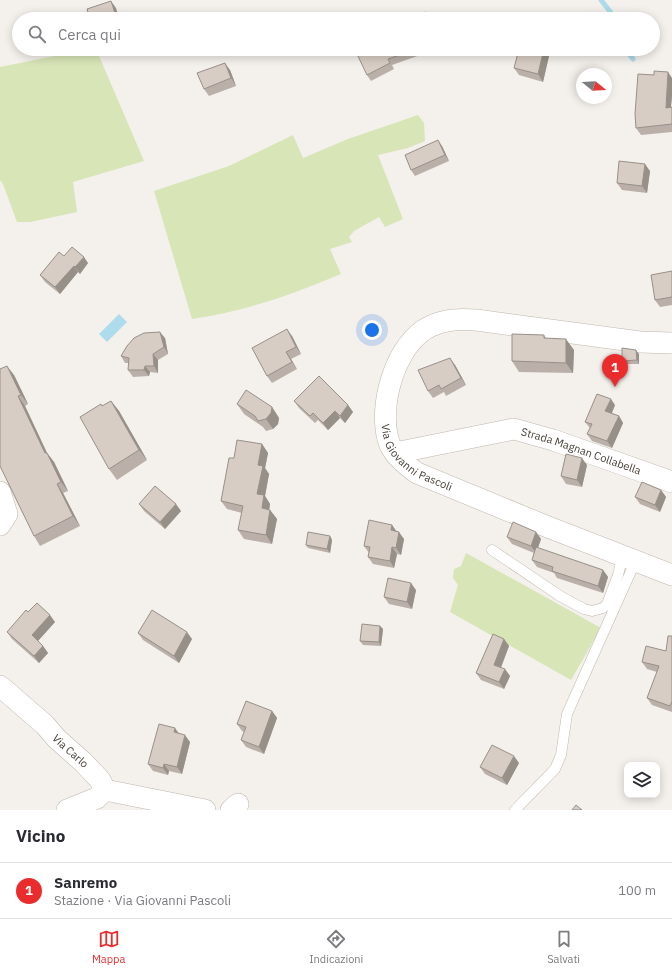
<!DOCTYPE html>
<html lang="it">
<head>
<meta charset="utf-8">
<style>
  body { margin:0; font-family:"IBM Plex Sans",sans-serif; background:#f7f7f7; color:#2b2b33 }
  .controls { position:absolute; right:12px; bottom:12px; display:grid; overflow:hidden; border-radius:8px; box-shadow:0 2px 10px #0003 }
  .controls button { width:36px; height:36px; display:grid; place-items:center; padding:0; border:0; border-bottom:1px solid #e1e1e2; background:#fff; color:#2b2b33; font:20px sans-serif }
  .compass { position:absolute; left:576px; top:68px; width:36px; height:36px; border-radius:50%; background:#fff; box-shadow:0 2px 10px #0003; rotate:108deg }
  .you { position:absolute; left:372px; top:330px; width:14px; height:14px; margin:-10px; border:3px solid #fff; border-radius:50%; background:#1a73e8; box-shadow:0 0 0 6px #1a73e833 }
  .badge { display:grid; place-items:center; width:26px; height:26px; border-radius:50%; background:#eb2c2d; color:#fff; font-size:13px; font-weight:700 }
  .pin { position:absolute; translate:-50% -33px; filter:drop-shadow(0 1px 2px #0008) }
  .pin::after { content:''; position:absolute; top:21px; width:14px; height:12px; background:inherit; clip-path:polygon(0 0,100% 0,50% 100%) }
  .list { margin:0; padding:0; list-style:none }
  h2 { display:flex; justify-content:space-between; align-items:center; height:52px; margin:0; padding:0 16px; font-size:17px }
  h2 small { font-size:13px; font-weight:400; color:#7c7c81 }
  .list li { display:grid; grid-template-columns:26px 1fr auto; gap:12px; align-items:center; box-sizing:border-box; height:56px; padding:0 16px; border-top:1px solid #e1e1e2 }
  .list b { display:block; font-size:15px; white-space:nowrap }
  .list p { margin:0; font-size:13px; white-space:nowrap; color:#7c7c81 }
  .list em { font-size:13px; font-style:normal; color:#7c7c81 }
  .icon { flex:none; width:22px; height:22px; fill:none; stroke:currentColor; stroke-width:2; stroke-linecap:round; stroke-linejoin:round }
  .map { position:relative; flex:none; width:672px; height:810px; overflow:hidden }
  .search { position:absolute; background:#fff; box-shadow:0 2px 10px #0003; left:12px; right:12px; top:12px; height:44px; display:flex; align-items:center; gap:10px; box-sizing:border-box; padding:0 14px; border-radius:22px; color:#7c7c81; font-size:15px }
  .sheet { height:108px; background:#fff }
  nav { display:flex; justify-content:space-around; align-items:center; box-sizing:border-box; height:56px; border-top:1px solid #e1e1e2; background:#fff; font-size:11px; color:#7c7c81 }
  nav a { display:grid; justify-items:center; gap:2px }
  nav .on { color:#eb2c2d }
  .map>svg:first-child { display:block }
</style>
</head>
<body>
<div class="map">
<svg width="672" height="810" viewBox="0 0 672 810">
  <rect width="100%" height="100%" fill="#f4f0eb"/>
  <path fill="#d8e5b7" d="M89,49H96L144,161L73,182L77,212L30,222H17L3,184L0,180V67Z
    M418,115L424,123L425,141L408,148L378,155L403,219L385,227L379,217L354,231L349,237L352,242L330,249L341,274C291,295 246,311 192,319L154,191L229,166L293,135L303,158L348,139Z
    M466,553L601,628L571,680L450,612L458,585L453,578L454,569L461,566Z"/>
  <path fill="#addcec" d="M119,314L127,322L107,342L99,334Z"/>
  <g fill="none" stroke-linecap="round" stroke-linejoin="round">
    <path stroke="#addcec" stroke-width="5" d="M601,0L612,14L613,19
      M625,49L633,59"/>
    <defs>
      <path id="service" d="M492,550L560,596L584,609L592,611L603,608L607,604L618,575L623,555
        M515,810L555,769L561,755L567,714L636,560"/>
      <g id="minor">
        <path id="s1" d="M672,343L640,342L476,320C460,319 446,319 431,326C395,342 376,410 390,445C395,456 407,466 417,473L548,527L672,575"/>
        <path id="s2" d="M395,453L514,429L553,440L672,482"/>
        <path d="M0,492L7,514L0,525"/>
        <path id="s3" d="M0,686L45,725L57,739L83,762L100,780L105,790L97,798L67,810"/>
        <path d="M105,790L205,810"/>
        <path d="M231,810L238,804"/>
      </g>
    </defs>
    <use href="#service" stroke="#c0b7ae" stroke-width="11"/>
    <use href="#minor" stroke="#c0b7ae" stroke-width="22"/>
    <use href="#service" stroke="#fff" stroke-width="10"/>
    <use href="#minor" stroke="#fff" stroke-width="21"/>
  </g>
  <path fill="#bab0a9" d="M361,49H437L392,65L394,69L371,81L367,75Z
    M549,56L543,82L519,75L514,68Z
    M230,70L236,86L209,96L204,89Z
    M672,78V96L671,107H672V132L641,135L636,128Z
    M442,146L449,161L415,176L411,170Z
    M650,171L647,193L622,190L617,183Z
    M64,256L88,263L80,274L78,272L60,294L45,282L40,275Z
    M672,271V305L660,307L655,300Z
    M544,335L546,338L574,350L573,373L519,372L512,361Z
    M292,336L301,354L291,359L297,369L272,383L267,376Z
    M165,338L168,354L158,360V373L150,372L149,376L133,377L128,370L129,363H125L121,356Z
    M639,354V364H625L622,361Z
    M455,365L466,385L446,396L444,392L433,398L428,391Z
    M14,375L28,404L25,406L47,453L54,462L68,491L63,493L80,526L40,546L34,536Z
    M111,401L119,411L147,460L117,480L109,469L102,406Z
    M294,401L348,405L353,412L345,423L340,418L328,430L318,420L315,423L299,408Z
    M237,404L272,407L279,418L278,424L273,429L266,431L263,427L244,414Z
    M615,405L612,413L619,416L623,423L612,448L592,441L587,434L590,428L585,422Z
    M262,444L268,453L265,468L269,474L265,496L270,504L269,510H270L277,519L272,544L244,539L238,530L242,513L227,509L221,501L234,458Z
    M587,465L582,487L566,484L561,476Z
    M661,490L666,497L660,512L640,504L635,497Z
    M139,504L181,511L165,529L144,511Z
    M392,525L396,531L404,539L401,555L397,554L394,568L373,564L368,557L369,553L364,546Z
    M536,532L541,539L538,548L603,570L608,577L603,593L557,578L554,573L537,567L532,560L534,553L512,544L507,537Z
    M330,536L332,540L330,553L308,548L306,545Z
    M416,590L412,609L389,604L384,597Z
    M28,612L55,622L38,641L43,646L48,653L39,663L12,639L7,632Z
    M380,626L383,629L381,646L363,645L360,641Z
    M138,633L192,639L179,663L143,640Z
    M672,636V712L652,705L647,698L657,672L647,669L642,662L666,651Z
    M504,639L509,646L501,668L510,676L504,689L481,680L476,673Z
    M272,711L277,718L264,754L246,747L241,740L244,732L242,731L237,724Z
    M179,734L190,742L182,774L169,771L168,775L153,771L148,764Z
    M519,763L507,785L485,774L480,767Z"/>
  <path fill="#979089" d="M111,1L116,8L119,19H117Z
    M426,12L431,19H429Z
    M544,49L549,56L543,82L538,74Z
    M225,63L230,70L236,86L231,78Z
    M668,72L672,78V96L670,115L666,108Z
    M438,140L442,146L449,161L445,155Z
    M645,164L650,171L647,193L642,186Z
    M84,257L88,263L80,274L75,267Z
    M74,266L78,272L60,294L55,287Z
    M287,329L292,336L301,354L296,347Z
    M160,332L165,338L168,354L164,347Z
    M566,339L574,350L573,373L566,363Z
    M636,350L639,354V364L637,360Z
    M286,352L291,359L297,369L292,362Z
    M153,354L158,360V373L154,366Z
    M450,358L455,365L466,385L461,378Z
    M7,366L14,375L28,404L21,395Z
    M145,366L150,372L149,376L144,370Z
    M18,396L25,406L47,453L54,462L68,491L61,482L45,453Z
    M611,399L615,405L610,417L605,411Z
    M111,401L119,411L147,460L139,450Z
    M348,405L353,412L345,423L340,416Z
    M272,407L279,418L278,424L273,429L266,419Z
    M335,411L340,418L328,430L323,423Z
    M619,416L623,423L612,448L607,441Z
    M262,444L268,453L265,468L269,474L265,496L270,504L268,517L262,508L257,494L258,465Z
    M582,458L587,465L582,487L577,480Z
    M57,484L63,493L80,526L73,516Z
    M661,490L666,497L660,512L655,505Z
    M176,504L181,511L165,529L160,522Z
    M270,510L277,519L272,544L266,535Z
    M392,525L397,532L391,530Z
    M399,532L404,539L401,555L396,548Z
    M536,532L541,539L536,553L531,546Z
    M330,536L332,540L330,553L327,549Z
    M392,547L397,554L394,568L390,561Z
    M603,570L608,577L603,593L598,586Z
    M411,583L416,590L412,609L407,602Z
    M50,615L55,622L37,642L32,635Z
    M380,626L383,629L381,646L379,642Z
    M187,632L192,639L179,663L174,656Z
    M504,639L509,646L499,672L494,665Z
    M43,646L48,653L39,663L34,656Z
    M505,669L510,676L504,689L499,682Z
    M272,711L277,718L264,754L259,747Z
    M175,728L180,735L174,732Z
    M185,735L190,742L182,774L177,767Z
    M514,756L519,763L507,785L502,778Z
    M164,764L169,771L168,775L163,768Z"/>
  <path fill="#d8cdc4" stroke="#979089" d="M111,1L117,19H90L87,9Z
    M426,12L429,19H413L412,17Z
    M361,49H417L388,59L390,63L367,75L356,52Z
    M519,49H544L538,74L514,68Z
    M225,63L231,78L204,89L197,73Z
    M654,71L668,72L666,108L672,107V124L636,128L635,114L638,74L654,75Z
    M438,140L445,155L411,170L405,155Z
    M619,161L645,164L642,186L617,183Z
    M72,247L84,257L75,267L74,266L55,287L40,275L59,252L64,256Z
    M672,271V297L655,300L651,275Z
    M287,329L296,347L286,352L292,362L267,376L252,348Z
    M160,332L164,347L153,354L154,366H145L144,370H128L129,358L121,356L127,346L134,338L144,333Z
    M512,334L544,335V338L566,339V363L512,361Z
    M622,348L636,350L637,360L622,361Z
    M450,358L461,378L441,389L439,385L428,391L418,370Z
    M7,366L21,395L18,396L45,453H47L61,482L57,484L73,516L34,536L0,466V369Z
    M319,376L348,405L340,416L335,411L323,423L313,413L310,416L294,401Z
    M246,390L272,407L271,413L266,419L258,421L255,416L237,404Z
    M597,394L611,399L605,411L619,416L607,441L587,434L592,424L585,422Z
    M111,401L139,450L109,469L80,417L101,404L102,406Z
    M237,440L262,444L258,465L263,466L257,494L264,495L262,508L270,510L266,535L238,530L243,506L221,501L229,458H234Z
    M566,454L582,458L577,480L561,476Z
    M642,482L661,490L655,505L635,497Z
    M155,486L176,504L160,522L139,504Z
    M369,520L392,525L391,530L399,532L396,548L392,547L390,561L368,557L370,547L364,546Z
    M513,522L536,532L531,546L507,537Z
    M308,532L330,536L327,549L306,545Z
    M536,547L603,570L598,586L552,571L553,567L532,560Z
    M388,578L411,583L407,602L384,597Z
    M37,603L50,615L32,635L43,646L34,656L7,632L26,610L28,612Z
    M152,610L187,632L174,656L138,633Z
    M362,624L380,626L379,642L360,641Z
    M493,634L504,639L494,665L505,669L499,682L476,673Z
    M668,636H672V701L670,706L647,698L659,666L642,662L646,646L666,651Z
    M246,701L272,711L259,747L241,740L246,727L237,724Z
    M159,724L175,728L174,732L185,735L177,767L164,764L163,768L148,764Z
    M492,745L514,756L502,778L480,767Z
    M576,805L582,810H572Z"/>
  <g text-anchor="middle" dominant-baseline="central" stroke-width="3" stroke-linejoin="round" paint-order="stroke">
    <g font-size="11" fill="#484039" stroke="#fff">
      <text stroke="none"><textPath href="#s2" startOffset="192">Strada Magnan Collabella</textPath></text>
      <text stroke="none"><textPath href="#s1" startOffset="406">Via Giovanni Pascoli</textPath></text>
      <text stroke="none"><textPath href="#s3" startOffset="96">Via Carlo</textPath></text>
    </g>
  </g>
</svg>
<div class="controls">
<button><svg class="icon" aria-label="layers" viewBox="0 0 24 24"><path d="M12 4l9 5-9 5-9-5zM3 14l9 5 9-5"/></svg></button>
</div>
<svg class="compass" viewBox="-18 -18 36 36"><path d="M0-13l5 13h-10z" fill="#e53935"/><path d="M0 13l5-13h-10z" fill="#7c7c81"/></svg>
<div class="you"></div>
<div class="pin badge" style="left:615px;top:387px">1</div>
<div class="search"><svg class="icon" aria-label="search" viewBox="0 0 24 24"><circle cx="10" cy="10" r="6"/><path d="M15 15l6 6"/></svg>Cerca qui</div>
</div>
<section class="sheet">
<h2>Vicino<small></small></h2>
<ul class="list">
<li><span class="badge">1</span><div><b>Sanremo</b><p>Stazione · Via Giovanni Pascoli</p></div><em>100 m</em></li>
</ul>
</section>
<nav>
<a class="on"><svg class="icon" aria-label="map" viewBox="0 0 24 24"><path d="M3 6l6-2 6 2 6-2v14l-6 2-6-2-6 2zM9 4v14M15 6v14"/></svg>Mappa</a>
<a><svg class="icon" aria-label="directions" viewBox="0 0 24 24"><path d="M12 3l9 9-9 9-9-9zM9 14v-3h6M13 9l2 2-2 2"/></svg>Indicazioni</a>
<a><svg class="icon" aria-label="saved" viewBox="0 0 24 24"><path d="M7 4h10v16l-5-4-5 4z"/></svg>Salvati</a>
</nav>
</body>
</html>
